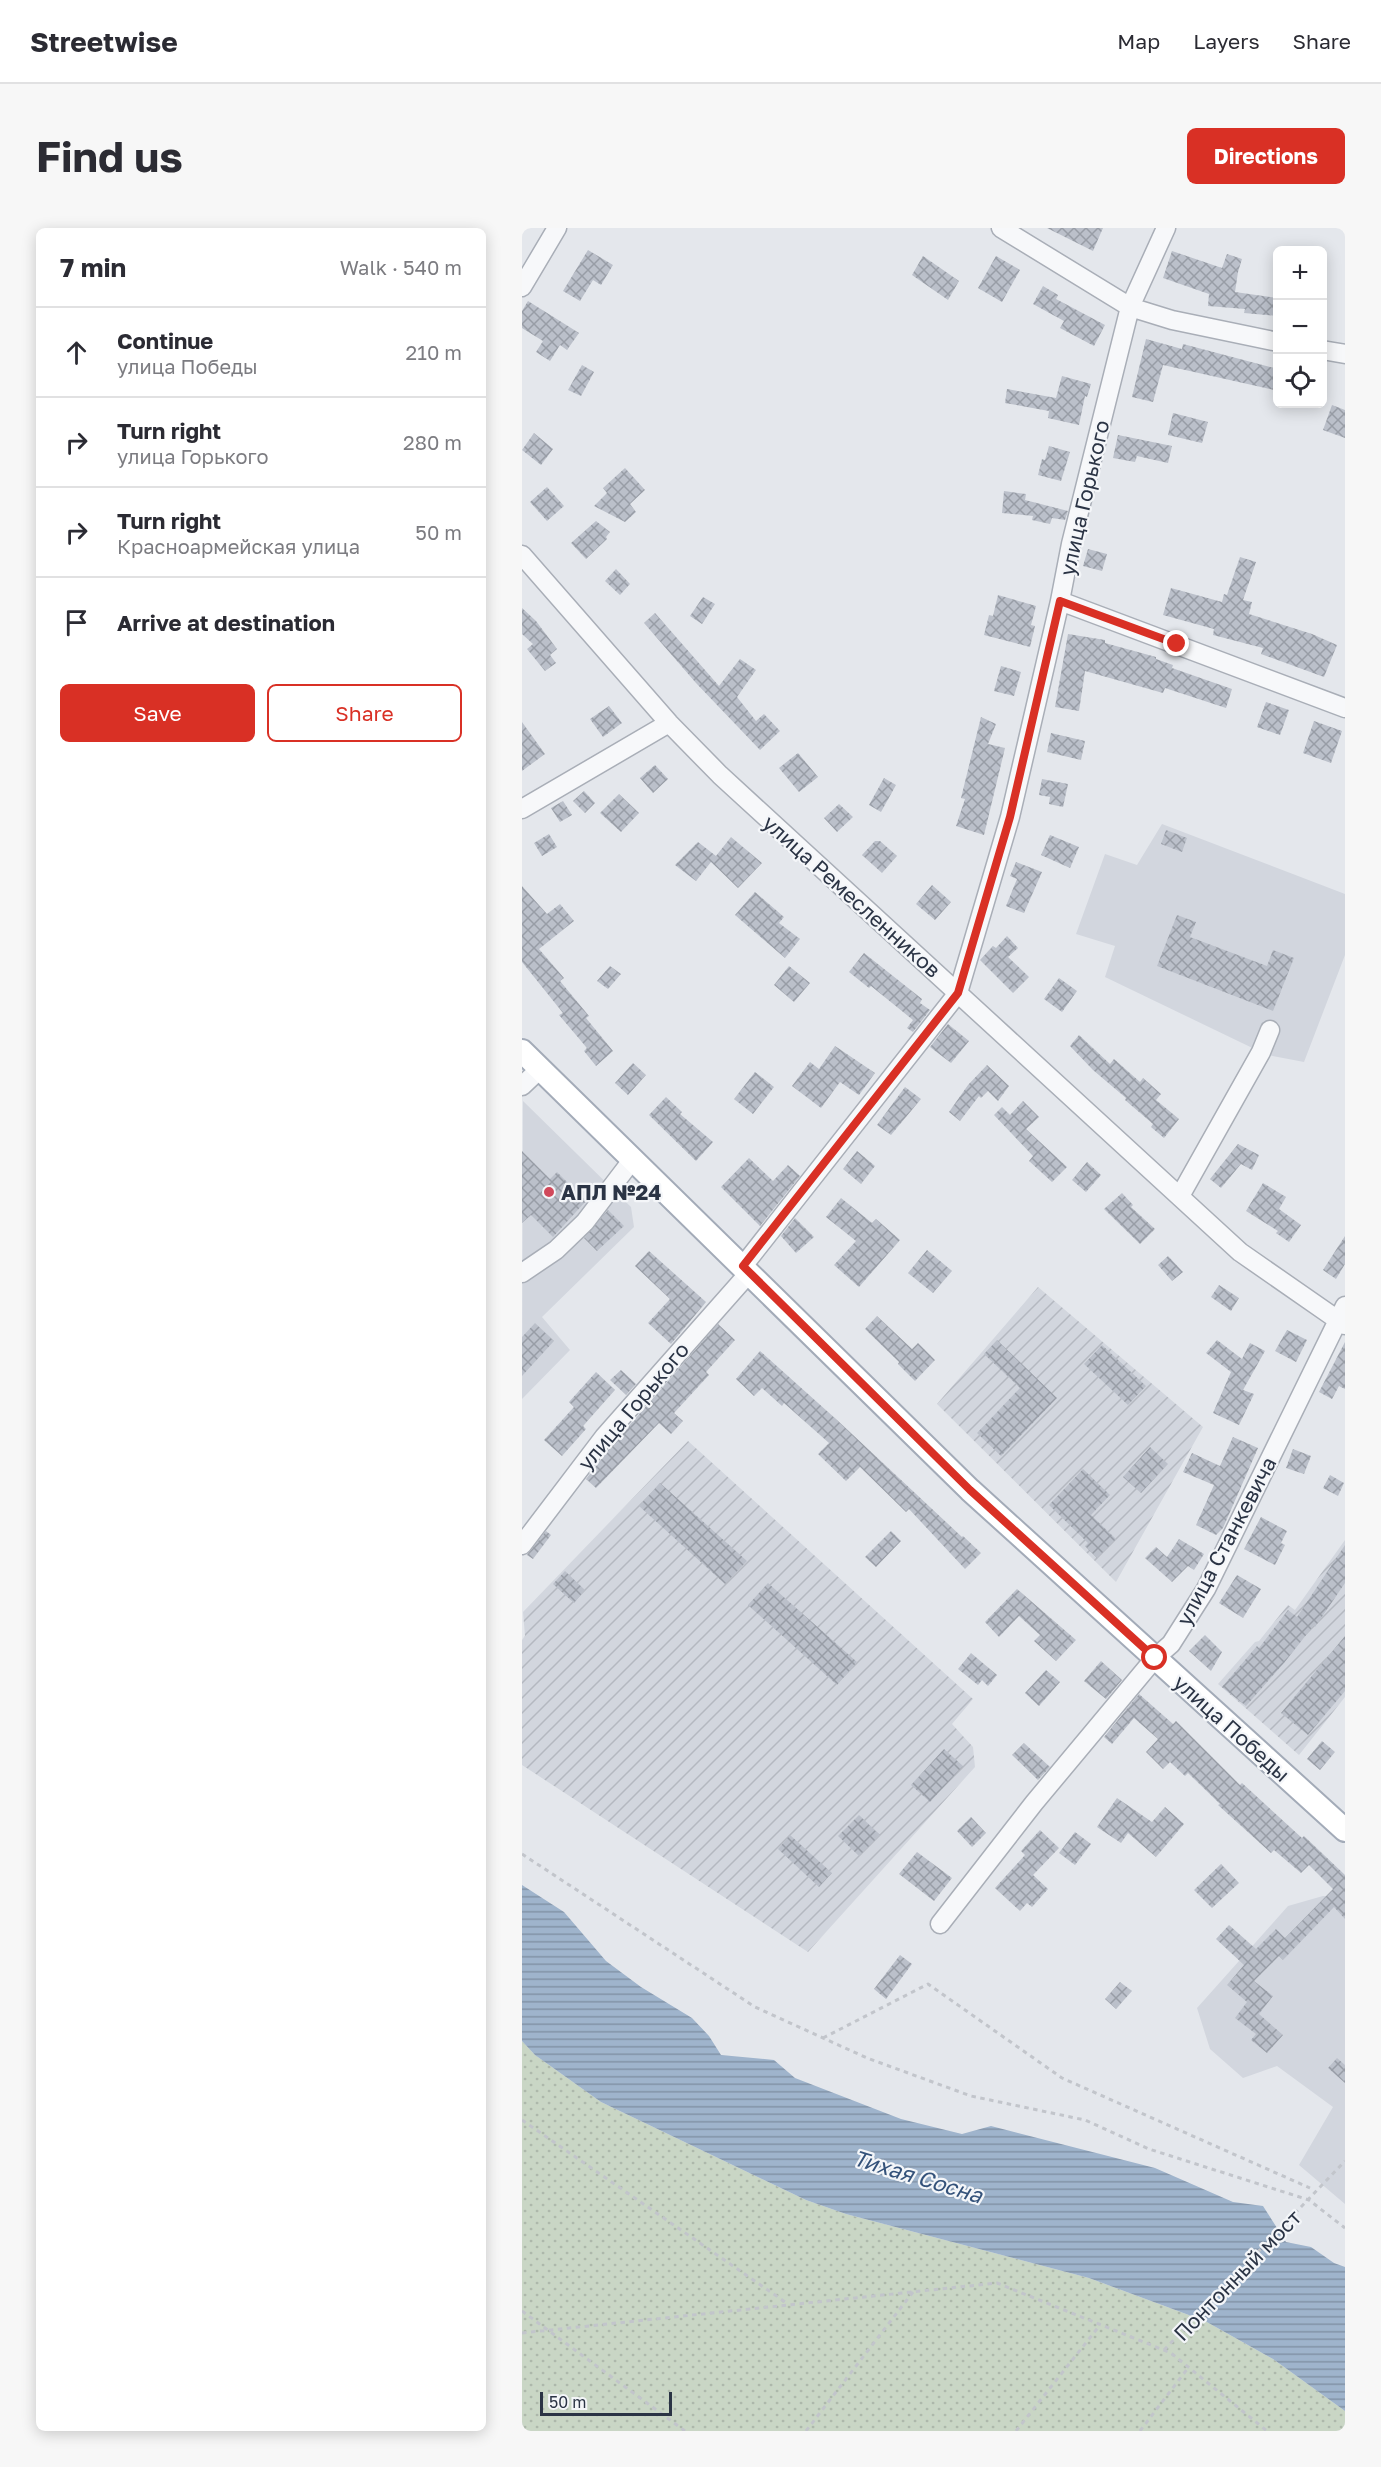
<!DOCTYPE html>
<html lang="en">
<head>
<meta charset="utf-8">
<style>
  body { margin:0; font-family:"Golos Text",sans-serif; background:#f7f7f7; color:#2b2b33 }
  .controls { position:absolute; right:18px; top:18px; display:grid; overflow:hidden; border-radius:9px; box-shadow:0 3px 15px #0003 }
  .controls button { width:54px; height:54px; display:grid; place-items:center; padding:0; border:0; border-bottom:2px solid #e1e1e2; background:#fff; color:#2b2b33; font:30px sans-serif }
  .scale { position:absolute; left:18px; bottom:15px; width:132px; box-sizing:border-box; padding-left:6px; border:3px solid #2b3445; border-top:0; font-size:16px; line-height:21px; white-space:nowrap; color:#2b3445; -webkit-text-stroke:4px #f4f6f9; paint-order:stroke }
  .stop { position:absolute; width:18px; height:18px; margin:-14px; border:4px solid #d93025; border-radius:50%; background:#fff }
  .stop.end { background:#d93025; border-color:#fff; box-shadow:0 2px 6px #0008 }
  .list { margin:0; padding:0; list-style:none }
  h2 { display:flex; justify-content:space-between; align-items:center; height:78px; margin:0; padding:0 24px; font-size:26px }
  h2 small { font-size:20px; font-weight:400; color:#7c7c81 }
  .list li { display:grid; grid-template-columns:39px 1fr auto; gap:18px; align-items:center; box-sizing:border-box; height:90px; padding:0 24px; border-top:2px solid #e1e1e2 }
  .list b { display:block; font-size:22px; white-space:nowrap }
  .list p { margin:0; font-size:20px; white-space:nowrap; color:#7c7c81 }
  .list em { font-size:20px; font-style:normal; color:#7c7c81 }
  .actions { display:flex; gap:12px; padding:18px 24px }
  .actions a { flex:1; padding:14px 0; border:2px solid #d93025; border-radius:9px; text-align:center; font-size:21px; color:#d93025 }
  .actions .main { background:#d93025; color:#fff }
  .icon { flex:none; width:33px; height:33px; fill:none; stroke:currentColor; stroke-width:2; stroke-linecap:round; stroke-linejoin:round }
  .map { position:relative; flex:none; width:823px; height:2203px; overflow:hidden; border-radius:9px }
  header { display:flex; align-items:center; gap:36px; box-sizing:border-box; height:84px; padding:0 30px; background:#fff; border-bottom:2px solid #e1e1e2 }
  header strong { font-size:28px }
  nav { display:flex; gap:33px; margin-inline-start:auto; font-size:21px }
  .intro { display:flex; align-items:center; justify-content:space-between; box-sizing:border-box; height:144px; padding:0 36px }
  h1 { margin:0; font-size:42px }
  .button { padding:15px 27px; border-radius:9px; background:#d93025; color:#fff; font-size:21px; font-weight:700 }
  main { display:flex; gap:36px; padding:0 36px }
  aside { flex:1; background:#fff; border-radius:9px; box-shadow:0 3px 15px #0003 }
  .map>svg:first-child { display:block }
</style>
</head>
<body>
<header>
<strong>Streetwise</strong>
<nav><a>Map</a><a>Layers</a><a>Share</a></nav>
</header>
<div class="intro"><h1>Find us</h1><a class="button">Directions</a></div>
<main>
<aside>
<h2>7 min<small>Walk · 540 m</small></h2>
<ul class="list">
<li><svg class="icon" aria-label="ahead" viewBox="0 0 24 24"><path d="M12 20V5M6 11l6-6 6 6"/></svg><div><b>Continue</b><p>улица Победы</p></div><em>210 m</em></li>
<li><svg class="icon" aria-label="right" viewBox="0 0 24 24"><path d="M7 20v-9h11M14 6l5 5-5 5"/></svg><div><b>Turn right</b><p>улица Горького</p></div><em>280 m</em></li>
<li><svg class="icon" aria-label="right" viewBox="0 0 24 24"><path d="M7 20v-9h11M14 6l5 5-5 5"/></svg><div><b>Turn right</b><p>Красноармейская улица</p></div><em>50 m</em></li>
<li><svg class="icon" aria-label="arrive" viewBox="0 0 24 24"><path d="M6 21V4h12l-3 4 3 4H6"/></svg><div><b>Arrive at destination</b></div></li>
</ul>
<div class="actions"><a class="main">Save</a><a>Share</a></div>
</aside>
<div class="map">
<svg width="823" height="2203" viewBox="0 0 823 2203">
  <defs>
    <pattern id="industrial-furrows" width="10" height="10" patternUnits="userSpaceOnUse" patternTransform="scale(1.5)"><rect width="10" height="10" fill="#d2d6de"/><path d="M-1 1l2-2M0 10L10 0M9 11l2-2" fill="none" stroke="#b4b8c0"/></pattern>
    <pattern id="park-dots" width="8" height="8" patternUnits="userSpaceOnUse" patternTransform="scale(1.5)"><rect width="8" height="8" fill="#c9d6c5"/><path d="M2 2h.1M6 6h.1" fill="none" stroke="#adb8ab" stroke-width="1.8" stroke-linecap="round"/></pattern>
    <pattern id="water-rules" width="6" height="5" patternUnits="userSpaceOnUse" patternTransform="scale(1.5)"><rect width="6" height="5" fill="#9fb4cc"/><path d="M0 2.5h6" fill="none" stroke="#8293a7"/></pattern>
    <pattern id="building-cross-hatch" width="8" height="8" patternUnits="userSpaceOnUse" patternTransform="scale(1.5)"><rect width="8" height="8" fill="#bbc0ca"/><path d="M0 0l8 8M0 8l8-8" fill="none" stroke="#989da6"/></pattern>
  </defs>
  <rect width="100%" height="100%" fill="#e4e7ec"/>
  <path fill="#d2d6de" d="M640,596L823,666V727L782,834L745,827L583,749L593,718L554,706L583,626L615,637Z
    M1,873L109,979L112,999L20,1089L48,1122L0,1171Z
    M823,1661V1976L777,1937L811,1879L755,1838L721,1850L688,1821L675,1780L766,1678L801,1668H814Z"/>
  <path fill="url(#industrial-furrows)" d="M516,1059L681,1199L594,1354L415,1176Z
    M166,1213L451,1471L430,1496L451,1519L453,1539L286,1724L0,1537V1412L3,1408L1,1384Z
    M823,1312V1469L777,1527L696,1456L733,1414L737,1413L766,1377L773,1382Z"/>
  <path fill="url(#park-dots)" d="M0,1813L13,1827L79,1874L284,1972L324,1986L567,2050L683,2093L751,2131L823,2183V2203H0Z"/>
  <path fill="url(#water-rules)" d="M0,1657L42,1684L84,1733L119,1759L170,1790L187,1808L199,1827L252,1832L273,1850L379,1891L440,1906L469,1898L633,1940L711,1974L741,1978L764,2014L789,2019L812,2035L823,2039V2183L751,2131L683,2093L567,2050L324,1986L284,1972L79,1874L13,1827L0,1813Z"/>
  <path fill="url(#building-cross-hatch)" d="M525,0H581L571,23Z
    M66,22L91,37L79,57L71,52L58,73L41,63Z
    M650,23L700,40L705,26L720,31L716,44L713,64L756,70V88L722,85L723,81L686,78L687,66L641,50Z
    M401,28L437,53L426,72L390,47Z
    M474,28L498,42L480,74L456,60Z
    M521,58L536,67L534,71L583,97L572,118L538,100L542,93L511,76Z
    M6,73L57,105L45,122L38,117L28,133L14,124L21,113L0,100V83Z
    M624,111L660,121L661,116L756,141L752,162L641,137L631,174L610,169Z
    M60,137L72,144L59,168L46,162Z
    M540,148L569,156L565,169L563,168L557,197L526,190L527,183L483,175L485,161L534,170Z
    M810,177L823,182V210L801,202Z
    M651,185L686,194L680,215L646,207Z
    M12,205L31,221L19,237L0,222Z
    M596,207L650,218L646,235L615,228L613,234L591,230Z
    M527,218L548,224L539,253L516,247L520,231L523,232Z
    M103,240L123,262L108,276L114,284L103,294L72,278L85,265L81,260Z
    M25,259L42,278L25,293L8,274Z
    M482,263L504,266L503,272L546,283L543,292L530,290L528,296L510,292L511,288L480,285Z
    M74,293L88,304L84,309L85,311L64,331L49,315Z
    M566,321L585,326L580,343L561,338Z
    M718,329L734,334L721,372L730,374L727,386L790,406L815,417L802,449L739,426L741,420L691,407L692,401L641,387L649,360L700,374L702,366L705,367Z
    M94,341L108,356L98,367L83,353Z
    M476,367L514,378L509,397L513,398L508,419L462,407L467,387L471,388Z
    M181,369L193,376L180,396L168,388Z
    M0,380L14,393L35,421L28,427L34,435L23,443L5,421L11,416L0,406Z
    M133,385L197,458L218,431L234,442L215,469L234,493L242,486L258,503L238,522L174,455L122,395Z
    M546,406L583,412V415L634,429V431L651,437L650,440L710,461L704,480L643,460L641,465L563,443L557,483L533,479Z
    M479,438L499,444L492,468L472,463Z
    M744,474L767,482L758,507L735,499Z
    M87,478L100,495L81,509L68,491Z
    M459,489L474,496L466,516L483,520L462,607L434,598L443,571L439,570Z
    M792,493L820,503L809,535L781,525Z
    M0,494L23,526L0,543Z
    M529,505L563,513L559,532L525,524Z
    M276,525L296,549L277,564L257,540Z
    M133,537L146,551L131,565L118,550Z
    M362,550L374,557L359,584L347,577Z
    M520,551L546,556L541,579L527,576L528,569L517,567Z
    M62,563L73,575L63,585L51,573Z
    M97,566L117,585L99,604L78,585Z
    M41,573L50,587L38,594L29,580Z
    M317,576L331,589L315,604L302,590Z
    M644,602L665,610L660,624L639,616Z
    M27,606L35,619L20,628L12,615Z
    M528,607L557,619L548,640L519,627Z
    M209,609L240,635L216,660L189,634L174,653L153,637L176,614L194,628L190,633Z
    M353,613H358L375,628L360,645L340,627Z
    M494,634L520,644L502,685L484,678L495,651L488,648Z
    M410,657L429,674L413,692L394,676Z
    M0,658L25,686L38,676L52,693L17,721L42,750L38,753L67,788L64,790L91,823L74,838L62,823L65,820L37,787L41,785L0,734Z
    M233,664L262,689L257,695L278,711L263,730L213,687Z
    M655,687L674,694L668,709L745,738L751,722L772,730L751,783L635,738Z
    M485,708L496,720L486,729L507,749L491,765L458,732L471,718L474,720Z
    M342,725L400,771L398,775L408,782L391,804L385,800L391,792L349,758L347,760L327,744Z
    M88,738L99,746L86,761L75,753Z
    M267,738L288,755L272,774L252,757Z
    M537,750L555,763L540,784L522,771Z
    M426,796L447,813L429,835L408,819Z
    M557,807L588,836L592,831L618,854L621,850L639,866L634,872L657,891L642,910L629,899L631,896L603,872L604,870L571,842L548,818Z
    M313,818L353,845L337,867L318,854L299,880L270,858L288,834L297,841Z
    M111,835L124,847L106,867L93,855Z
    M465,837L487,858L476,873L466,863L459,870L457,868L438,893L427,884L446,857Z
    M233,844L252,859L231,886L212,871Z
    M383,859L399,871L369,907L355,897Z
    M144,869L160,884L158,886L191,914L174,933L127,887Z
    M501,873L517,889L504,901L545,939L530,954L507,933L511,928L472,887L480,879L488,887Z
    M716,916L737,927L730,942L719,936L699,960L688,951Z
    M0,923L28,951L35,944L64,973L31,1009L9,987L0,995Z
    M335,923L353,938L339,956L321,941Z
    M227,930L251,953L266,937L278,948L238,998L199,959Z
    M565,934L579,947L564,964L550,952Z
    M741,955L764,969L757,981L779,997L767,1014L754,1005L756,1003L724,983Z
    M600,965L611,977L609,979L633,1001L618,1016L582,981Z
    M319,970L350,995L354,991L378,1012L337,1059L312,1037L334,1013L304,989Z
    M86,982L102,998L75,1023L62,1010Z
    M273,990L292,1009L274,1025L259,1008Z
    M823,1008V1036L814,1051L801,1042Z
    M405,1022L430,1043L411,1065L386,1045Z
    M127,1023L184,1074L149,1116L126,1095L148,1071L113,1038Z
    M646,1028L661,1044L650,1053L636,1037Z
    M697,1057L717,1070L709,1083L689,1069Z
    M355,1088L390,1121L396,1115L413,1132L393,1153L376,1136L377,1134L343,1101Z
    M13,1095L32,1113L0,1148V1109Z
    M196,1096L213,1112L184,1144L187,1147L152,1185L161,1193L149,1206L137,1195L74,1260L64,1251L91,1216Z
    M765,1102L785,1112L774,1134L753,1123Z
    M475,1112L535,1170L479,1228L455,1205L498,1160L462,1126Z
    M695,1112L720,1131L728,1115L743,1123L721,1162L732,1166L717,1197L691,1185L709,1144L684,1125Z
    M823,1114V1161L817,1158L810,1171L797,1164Z
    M580,1117L624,1158L606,1177L562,1136Z
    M238,1123L315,1192L440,1309L441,1308L459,1325L443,1341L387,1281L384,1284L338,1239L324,1253L296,1226L307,1215L262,1175L260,1178L240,1160L232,1168L214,1151Z
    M99,1142L114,1156L104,1167L88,1152Z
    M74,1144L93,1162L61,1198L64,1201L40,1228L22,1212L52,1179L47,1174Z
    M711,1209L736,1220L701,1300L694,1307L674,1297L692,1257L661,1244L670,1225L698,1238Z
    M628,1219L646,1236L619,1265L601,1249Z
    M771,1221L789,1228L782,1246L764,1240Z
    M561,1241L588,1267L569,1287L594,1311L575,1330L563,1318L566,1315L527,1277Z
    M808,1247L822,1255L816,1268L801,1260Z
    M138,1255L225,1333L203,1356L117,1278Z
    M739,1289L765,1303L759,1315L763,1317L753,1337L722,1321Z
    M24,1303L29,1307L11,1331L5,1327Z
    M369,1303L379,1313L354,1339L343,1329Z
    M657,1311L682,1326L672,1342L666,1338L650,1354L623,1330L634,1319L645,1329Z
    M823,1317V1355L793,1399L792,1397L762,1435L724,1478L700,1459L735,1418L737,1420L766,1382L775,1389Z
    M43,1343L63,1362L52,1375L31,1356Z
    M715,1347L739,1361L721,1390L697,1375Z
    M246,1355L335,1434L315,1457L226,1377Z
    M495,1361L554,1412L534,1433L512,1413L518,1407L497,1388L477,1409L463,1394Z
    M683,1407L700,1424L689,1443L667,1423Z
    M823,1408V1463L786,1507L759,1485Z
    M449,1425L475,1447L466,1458L460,1452L456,1457L436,1441Z
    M579,1433L600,1452L584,1471L562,1453Z
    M524,1442L538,1454L517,1478L503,1465Z
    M617,1466L651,1496L654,1493L718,1557L720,1555L780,1610L782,1608L823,1647V1691L812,1679L761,1732L757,1728L732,1753L751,1768L737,1786L761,1807L745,1825L729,1812L734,1806L713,1790L725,1774L705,1757L722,1737L694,1711L707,1697L734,1721L754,1701L763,1710L811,1661L787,1637L779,1645L752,1622L749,1625L696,1577L698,1576L666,1545L663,1548L648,1534L641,1541L624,1524L636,1511L612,1490L590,1516L582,1509Z
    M800,1513L813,1524L798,1542L785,1531Z
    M502,1515L528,1539L516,1552L490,1527Z
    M422,1521L441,1538L408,1574L389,1557Z
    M595,1570L630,1594L643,1579L662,1596L634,1629L606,1605L599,1615L575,1599Z
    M337,1587L358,1607L337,1628L316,1608Z
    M449,1589L464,1605L450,1619L435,1603Z
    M518,1602L537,1620L511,1647L526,1661L510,1679L505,1675L498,1683L473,1660L503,1627L499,1623Z
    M553,1604L569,1616L553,1637L537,1625Z
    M268,1607L310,1645L297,1659L256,1621Z
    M395,1624L430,1650L412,1673L377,1646Z
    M699,1636L717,1655L690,1680L672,1662Z
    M378,1727L390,1736L364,1771L352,1761Z
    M598,1754L610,1763L594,1781L583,1771Z
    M815,1830L823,1837V1855L806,1840Z"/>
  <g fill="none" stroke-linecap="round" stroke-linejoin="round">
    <defs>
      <path id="minor" d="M479,0L608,79L650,92L756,114
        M0,59L35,0
        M800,122L823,126
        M0,327L147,495L198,547L718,1024L823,1097
        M538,373L823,480
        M0,581L147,495
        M0,858L18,841
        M658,968L739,824L748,802
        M221,1038L436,765L488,589L538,373L549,316L608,79L644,0
        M0,1045L34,1022L63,994L111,931
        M0,1317L82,1209L227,1045
        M418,1696L512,1575L633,1430L649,1416L684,1361L823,1078"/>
      <path id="major" d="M0,823L448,1262L823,1602"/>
    </defs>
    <use href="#minor" stroke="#a9aeb7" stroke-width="21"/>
    <use href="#major" stroke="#a3abb8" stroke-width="26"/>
    <path stroke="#c2c5cb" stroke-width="3" stroke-dasharray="4.5 4.5" stroke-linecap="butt" d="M0,1626L233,1779L345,1830L449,1868L563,1892L627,1921L787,1972L823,2000
      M301,1810L406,1756L540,1850L788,1960
      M0,1892L266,2076
      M0,2083L163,2203
      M0,2105L475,2055L649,2125L745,2203
      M642,2122L823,1933
      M284,2203L391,2064
      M494,2203L578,2097
      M618,2203L666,2140"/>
    <use href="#minor" stroke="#f7f8fa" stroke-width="18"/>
    <use href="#major" stroke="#fff" stroke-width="22"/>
  </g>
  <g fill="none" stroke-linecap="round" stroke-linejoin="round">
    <path stroke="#d93025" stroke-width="8" d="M633,1430L448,1262L221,1038L436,765L488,589L538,373L655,416"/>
  </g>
  <circle fill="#d1495b" stroke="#f4f6f9" stroke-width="2" cx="27" cy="964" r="6"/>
  <g text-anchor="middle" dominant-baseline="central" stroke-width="4.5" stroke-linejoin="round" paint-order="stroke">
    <g font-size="21" fill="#2b3445" stroke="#f4f6f9">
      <text transform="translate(562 270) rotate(-77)">улица Горького</text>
      <text transform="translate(330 668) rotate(42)">улица Ремесленников</text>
      <text transform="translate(111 1178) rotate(-50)">улица Горького</text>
      <text transform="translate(704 1313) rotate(-62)">улица Станкевича</text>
      <text transform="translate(710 1500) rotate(42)">улица Победы</text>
      <text transform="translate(715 2047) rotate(-46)">Понтонный мост</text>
    </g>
    <g font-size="21" font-weight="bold" fill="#2b3445" stroke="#f4f6f9" text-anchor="start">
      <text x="39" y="964">АПЛ №24</text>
    </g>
    <g font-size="22" font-style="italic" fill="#34527a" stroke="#f4f6f9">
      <text transform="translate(396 1948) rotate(17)">Тихая Сосна</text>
    </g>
  </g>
</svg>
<div class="controls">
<button>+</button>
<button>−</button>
<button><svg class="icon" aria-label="locate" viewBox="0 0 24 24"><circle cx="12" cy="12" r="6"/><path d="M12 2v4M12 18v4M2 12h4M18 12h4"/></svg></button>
</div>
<div class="scale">50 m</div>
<div class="stop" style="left:633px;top:1430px"></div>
<div class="stop end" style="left:655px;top:416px"></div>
</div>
</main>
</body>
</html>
